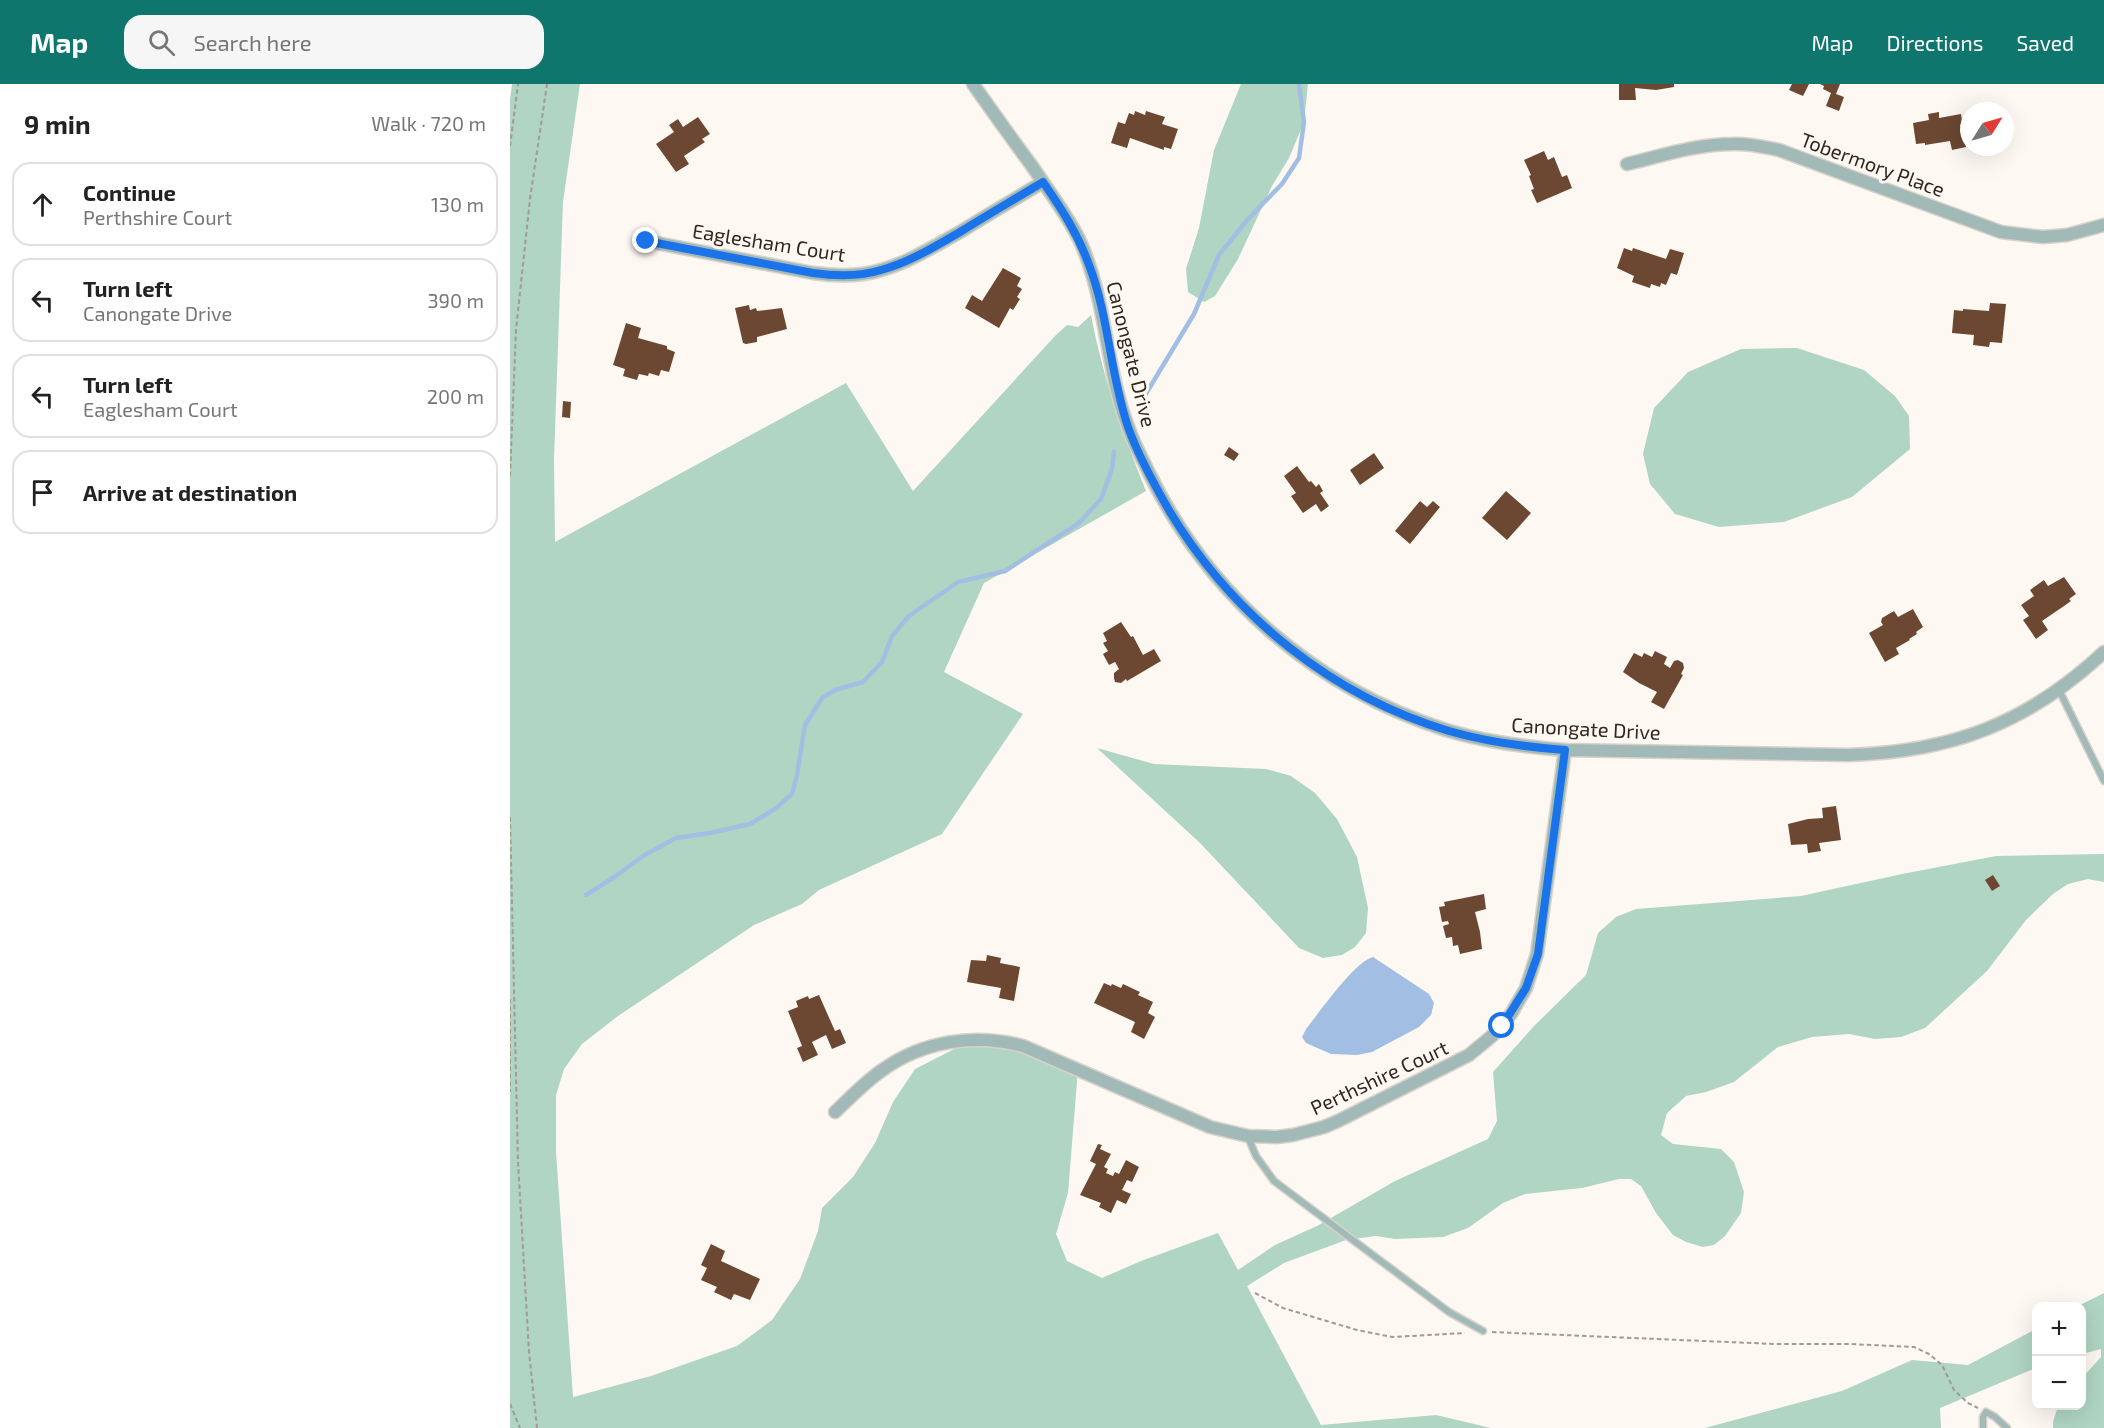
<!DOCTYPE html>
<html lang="en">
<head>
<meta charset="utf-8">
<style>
  body { margin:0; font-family:"Exo 2",sans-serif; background:#f6f6f6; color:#222 }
  .controls { position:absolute; right:18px; bottom:18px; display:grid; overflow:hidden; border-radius:12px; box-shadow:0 6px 24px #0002 }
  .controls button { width:54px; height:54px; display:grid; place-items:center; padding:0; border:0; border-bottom:2px solid #e0e0e0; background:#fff; color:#222; font:30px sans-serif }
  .compass { position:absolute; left:1450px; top:18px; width:54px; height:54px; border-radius:50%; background:#fff; box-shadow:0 6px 24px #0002; rotate:53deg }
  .stop { position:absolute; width:18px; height:18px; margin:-14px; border:4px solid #1a73e8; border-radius:50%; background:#fff }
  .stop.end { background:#1a73e8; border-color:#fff; box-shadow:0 2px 6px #0008 }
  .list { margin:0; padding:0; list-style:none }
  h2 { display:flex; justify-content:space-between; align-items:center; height:78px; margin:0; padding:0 24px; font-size:26px }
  h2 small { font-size:20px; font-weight:400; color:#767676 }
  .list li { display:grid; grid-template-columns:39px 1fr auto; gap:18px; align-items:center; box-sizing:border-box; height:84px; margin:0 12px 12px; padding:0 12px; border:2px solid #e0e0e0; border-radius:18px }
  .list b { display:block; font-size:22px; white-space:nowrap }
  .list p { margin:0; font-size:20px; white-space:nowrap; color:#767676 }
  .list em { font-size:20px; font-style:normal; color:#767676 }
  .icon { flex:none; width:33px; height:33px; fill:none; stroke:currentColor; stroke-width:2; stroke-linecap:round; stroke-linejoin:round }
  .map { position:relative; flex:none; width:1594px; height:1344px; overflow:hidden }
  header { display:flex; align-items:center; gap:36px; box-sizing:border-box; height:84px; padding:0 30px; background:#0f766e; color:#fff }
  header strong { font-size:28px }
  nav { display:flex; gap:33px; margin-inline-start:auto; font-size:21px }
  .search { width:420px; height:54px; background:#f6f6f6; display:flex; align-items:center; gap:15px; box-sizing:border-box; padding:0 21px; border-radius:18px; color:#767676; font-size:22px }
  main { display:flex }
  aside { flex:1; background:#fff }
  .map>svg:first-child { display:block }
</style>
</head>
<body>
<header>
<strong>Map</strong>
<div class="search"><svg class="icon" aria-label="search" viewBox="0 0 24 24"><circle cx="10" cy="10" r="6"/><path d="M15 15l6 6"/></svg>Search here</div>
<nav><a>Map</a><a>Directions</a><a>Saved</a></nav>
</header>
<main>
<aside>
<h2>9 min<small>Walk · 720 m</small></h2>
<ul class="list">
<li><svg class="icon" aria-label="ahead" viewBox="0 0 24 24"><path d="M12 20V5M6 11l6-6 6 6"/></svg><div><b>Continue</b><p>Perthshire Court</p></div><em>130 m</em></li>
<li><svg class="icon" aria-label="left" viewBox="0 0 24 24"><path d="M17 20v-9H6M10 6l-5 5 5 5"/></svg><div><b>Turn left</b><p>Canongate Drive</p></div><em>390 m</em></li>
<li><svg class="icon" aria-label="left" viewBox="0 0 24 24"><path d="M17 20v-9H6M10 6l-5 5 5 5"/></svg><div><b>Turn left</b><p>Eaglesham Court</p></div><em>200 m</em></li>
<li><svg class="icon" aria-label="arrive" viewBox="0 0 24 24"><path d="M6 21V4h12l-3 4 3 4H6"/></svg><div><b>Arrive at destination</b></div></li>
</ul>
</aside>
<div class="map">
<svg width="1594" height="1344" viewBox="0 0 1594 1344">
  <rect width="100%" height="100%" fill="#fef8f3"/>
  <path fill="#b0d5c2" d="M2,0H70L53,118L44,376L45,458L336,299L403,407L545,252L557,241L568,243L581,231C593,294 612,347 636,407L474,499L434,588L513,630L432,750L309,806L292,820L244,841L108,932L72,960L54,985L46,1011V1068L63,1313L141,1292L227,1262L262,1236L290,1195L308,1147L312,1124L343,1093L365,1059L383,1018L405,985L462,956L513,962L568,985L558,1109L546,1150L557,1177L592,1194L631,1177L708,1149L728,1186L765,1161L807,1142L885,1097L978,1055L987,1037L983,988L1024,942L1076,891L1088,849L1106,833L1126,825L1291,812L1392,790L1486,772L1594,770V798L1578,795L1558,800L1543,810L1516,836L1477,887L1415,944L1391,953L1365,955L1339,950L1302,953L1268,963L1224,998L1196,1008L1176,1012L1157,1029L1151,1051L1163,1060L1211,1065L1224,1078L1234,1108L1231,1129L1215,1152L1204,1161L1193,1163L1176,1158L1163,1151L1146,1129L1131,1102L1121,1095H1109L1072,1104L1015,1110L993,1119L958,1144L933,1153L885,1155L866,1152L836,1156L774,1179L737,1202L811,1341L926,1331L981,1344H0V16Z
    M731,0H798L794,38L779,74L762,102L728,175L705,212L694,218L678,208L676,185L689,144L704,66Z
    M1287,264L1354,286L1385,312L1399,332L1400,365L1342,413L1274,438L1209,443L1165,430L1140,400L1133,370L1144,324L1178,288L1231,265Z
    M587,664L644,680L756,685L781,692L805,709L827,735L847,773L858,824L856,849L845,863L832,871L813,874L789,864L690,759Z
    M1594,1209V1344H1543V1338L1548,1322H1572V1294L1591,1273V1265L1572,1270V1222H1568Z
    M1526,1245V1284L1430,1324L1431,1344H1195L1332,1307L1402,1276L1458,1281Z"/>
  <path fill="#a2bfe3" d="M863,873L919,910L924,919L921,931L909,943L862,968L847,971L821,970L796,959L792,953L796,945C809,929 845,877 863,873Z"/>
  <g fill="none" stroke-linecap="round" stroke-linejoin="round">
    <path stroke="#a2bfe3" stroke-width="4.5" d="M634,313L684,230L709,171L738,135L772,100L789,74L794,38L789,0
      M76,811L106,792L133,772L166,754L200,749L240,740L265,725L282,710L287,691L295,641L312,614L325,606L353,598L372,578L382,552L399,532L448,498L495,487L569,439L591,415L602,385L604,368"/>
  </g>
  <path fill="#6c4832" d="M1109,0H1164V3L1146,6L1125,4L1126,16H1109Z
    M1282,0H1299L1293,12L1279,6Z
    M1310,0H1330L1326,10L1334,13L1329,27L1316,22L1321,9L1313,5L1314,2Z
    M625,27L635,31L636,27L655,33L652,40L668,45L661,65L654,63V66L620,54L617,64L601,59L608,38L615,40L619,29L624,31Z
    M1429,28V34L1451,30L1456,63L1442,66L1440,57L1415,61V59L1406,60L1403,39L1419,36L1418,30Z
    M188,33L200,50L192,55L195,58L174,72L179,80L166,88L146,60L164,48L159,41L168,35L173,43Z
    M1034,67L1038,76L1044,73L1052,93L1057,91L1062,104L1027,119L1021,106L1024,105L1019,92L1021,91L1014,76Z
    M1114,164L1122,167L1123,164L1156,175L1160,165L1174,169L1167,191L1161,189L1156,201L1151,199L1150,203L1141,200L1140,204L1122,198L1124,192L1107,184Z
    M493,184L511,194L507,202L512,205L507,213L510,215L503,226L500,224L489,244L455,224L462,211L472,217Z
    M1480,219L1496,220L1492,259L1480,258L1479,263L1463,261L1464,251L1442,249L1444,226L1453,227V225L1479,227Z
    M239,221L240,226L246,224L247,227L272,224L277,245L247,253V258L236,260L233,259L225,224Z
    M116,239L131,244L128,254L157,262V265L165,268L159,288L151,286L149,292L139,289L138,292L129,290L127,296L113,292L115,285L103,281Z
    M53,317L61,318L60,334L52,333Z
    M719,363L729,370L724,377L714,371Z
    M864,369L874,384L850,401L840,386Z
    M787,382L799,398L801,397L806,403L809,400L813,407L810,409L819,422L811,428L806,420L793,429L781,412L786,409L774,392Z
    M996,407L1021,429L997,456L972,434Z
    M910,417L917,423L923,417L930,423L900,460L885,447Z
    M1554,493L1566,510L1559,515L1561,517L1554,522L1532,537L1538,546L1526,555L1513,536L1519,532L1511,521L1524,512L1520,506L1534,496L1538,502Z
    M1403,525L1413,543L1406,548L1407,550L1399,555L1400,556L1386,564L1389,570L1375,578L1359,549L1373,541L1371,538L1372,534L1384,527L1388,533Z
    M611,538L621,553L623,552L633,571L644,565L651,577L617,597L616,595L611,599L605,598L604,594V589L609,585L605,578L599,581L593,570L598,567L593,559L597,557L593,549Z
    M1145,567L1157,573L1154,580L1160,584L1164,577L1168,576L1173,579L1174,584L1171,590L1173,591L1154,625L1141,618L1147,608L1129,599L1113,588L1124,569L1132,573L1134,569L1142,573Z
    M1326,722L1331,756L1309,759L1311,767L1298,769L1297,760L1281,761L1278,740L1298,735L1313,734L1312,724Z
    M1483,791L1490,802L1482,807L1475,796Z
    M974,810L976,825L965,828L970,848L972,865L950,870L948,861L943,862L942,853L936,854L933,842L939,840L938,837L932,838L929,823L935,822L934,818Z
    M477,871L491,874L490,879L510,883L504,917L489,914L491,904L457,898L461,876L476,877Z
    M594,899L601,902L602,900L611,904L613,900L630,908L628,911L643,918L638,929L645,933L634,955L621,948L625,938L584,919Z
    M309,911L325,947L330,945L336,959L322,965L316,951L302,958L308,971L293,978L287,964L292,962L278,927L288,923L286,917L298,912L299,915Z
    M588,1060L592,1061L590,1065L601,1070L594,1083L598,1085L596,1089L603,1092L605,1088L609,1090L616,1076L629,1083L622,1098L617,1096L612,1106L621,1110L616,1120L607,1116L601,1129L589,1123L591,1119L570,1111L586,1080L580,1077Z
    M201,1160L215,1167L211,1177L250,1195L240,1216L224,1210L221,1216L204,1208L207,1203L191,1196L197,1184L191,1181Z"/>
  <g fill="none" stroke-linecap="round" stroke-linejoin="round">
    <defs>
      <path id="service" d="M1549,606L1594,697
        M738,1053L746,1072L764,1097L939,1228L973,1247
        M1473,1344V1333L1476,1328L1485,1333L1497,1344"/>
      <path id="minor" d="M463,0C482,27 502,55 522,82C538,106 556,129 569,155C597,215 595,284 619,345C624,360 632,374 639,389C700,513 805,604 936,646C975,658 1015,663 1055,666L1338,671C1442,668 1518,639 1594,568
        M1117,80C1151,72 1187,60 1223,60C1239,59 1254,63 1269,66L1491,148L1533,153L1557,151L1594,141
        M136,157L303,189C325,192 349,193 371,186C400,178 424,162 450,148C477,131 505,115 533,98
        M325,1028C340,1014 354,999 371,987C412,957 464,949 513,962L700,1043L738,1052L767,1053L783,1051L814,1043L828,1037L959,971L982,952L1001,930L1016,904L1027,870L1055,666"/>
    </defs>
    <use href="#service" stroke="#d9d2cc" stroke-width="9"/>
    <use href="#minor" stroke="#d9d2cc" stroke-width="15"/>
    <path stroke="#a29a93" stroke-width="2" stroke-dasharray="4.5 3" stroke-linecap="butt" d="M0,62L8,0
      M0,392L6,246L20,115L37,0
      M0,733L8,1078L19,1268L27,1344
      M0,915V1008
      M745,1209L773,1224L847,1246L882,1253L955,1249
      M982,1248L1265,1260H1340L1404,1263L1419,1270L1432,1281L1444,1306L1458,1319L1468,1324
      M0,1320L10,1344"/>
    <use href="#service" stroke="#a1bab7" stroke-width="6"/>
    <use href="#minor" stroke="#a1bab7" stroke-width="12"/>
  </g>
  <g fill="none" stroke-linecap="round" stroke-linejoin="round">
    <path stroke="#1a73e8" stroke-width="8" d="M136,157L303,189C325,192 349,193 371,186C400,178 424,163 450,148C477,131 505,115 533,98C551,124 568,150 579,181C599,233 600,290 618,343C628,372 645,402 660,428C723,532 822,612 939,647C977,658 1015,663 1055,666L1028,870L1016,904L992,942"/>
  </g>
  <g text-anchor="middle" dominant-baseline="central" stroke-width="6" stroke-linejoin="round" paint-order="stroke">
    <g font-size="20" fill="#31261d" stroke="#fef8f3">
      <text transform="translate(1363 80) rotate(20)">Tobermory Place</text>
      <text transform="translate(259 158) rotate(9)">Eaglesham Court</text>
      <text transform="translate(622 270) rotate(76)">Canongate Drive</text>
      <text transform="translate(1076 644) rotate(3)">Canongate Drive</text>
      <text transform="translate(869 993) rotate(-25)">Perthshire Court</text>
    </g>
  </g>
</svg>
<div class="controls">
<button>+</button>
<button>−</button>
</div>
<svg class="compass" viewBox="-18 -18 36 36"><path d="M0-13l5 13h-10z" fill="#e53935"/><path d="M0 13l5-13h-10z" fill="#767676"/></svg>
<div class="stop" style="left:992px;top:942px"></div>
<div class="stop end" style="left:136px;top:157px"></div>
</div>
</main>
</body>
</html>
